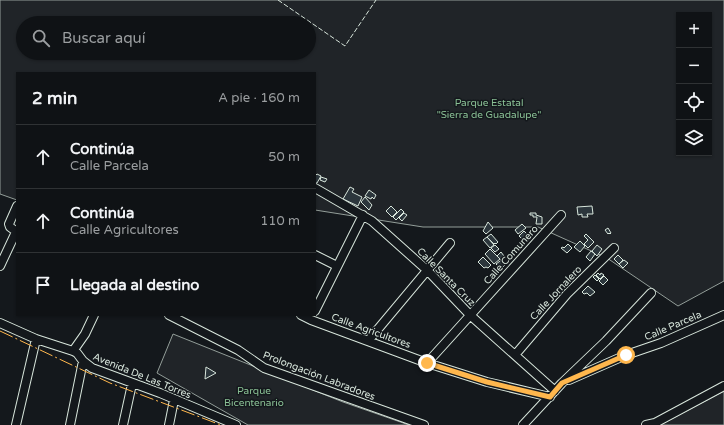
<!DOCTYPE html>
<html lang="es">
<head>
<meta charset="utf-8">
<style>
  body { margin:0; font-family:"Varela Round",sans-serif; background:#181b1e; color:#f1f3f6 }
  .controls { position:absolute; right:12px; top:12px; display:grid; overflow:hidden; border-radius:0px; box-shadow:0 1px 3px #0004 }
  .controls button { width:36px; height:36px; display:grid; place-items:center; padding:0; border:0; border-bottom:1px solid #2f3234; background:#0f1215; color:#f1f3f6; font:20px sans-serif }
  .stop { position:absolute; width:12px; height:12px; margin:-9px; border:3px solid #ffb74d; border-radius:50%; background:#fff }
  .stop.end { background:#ffb74d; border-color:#fff; box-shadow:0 1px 4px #0008 }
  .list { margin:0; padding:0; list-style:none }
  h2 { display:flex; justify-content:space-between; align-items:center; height:52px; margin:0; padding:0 16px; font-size:17px }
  h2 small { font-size:13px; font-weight:400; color:#9b9ea0 }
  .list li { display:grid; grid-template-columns:26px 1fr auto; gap:12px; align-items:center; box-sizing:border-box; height:64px; padding:0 16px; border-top:1px solid #2f3234 }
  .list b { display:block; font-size:15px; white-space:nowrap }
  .list p { margin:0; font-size:13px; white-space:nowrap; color:#9b9ea0 }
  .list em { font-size:13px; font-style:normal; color:#9b9ea0 }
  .icon { flex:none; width:22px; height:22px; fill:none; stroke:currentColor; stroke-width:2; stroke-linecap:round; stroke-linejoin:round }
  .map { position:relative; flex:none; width:724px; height:425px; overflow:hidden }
  .search { position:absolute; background:#0f1215; box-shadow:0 1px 3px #0004; left:16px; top:16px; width:300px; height:44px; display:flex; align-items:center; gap:10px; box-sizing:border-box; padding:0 14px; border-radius:22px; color:#9b9ea0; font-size:15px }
  .panel { position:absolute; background:#0f1215; box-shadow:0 1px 3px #0004; left:16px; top:72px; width:300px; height:244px; border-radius:0px }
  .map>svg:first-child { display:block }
</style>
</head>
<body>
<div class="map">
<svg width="724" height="425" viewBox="0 0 724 425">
  <rect width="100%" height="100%" fill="#14181c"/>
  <path fill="#202428" stroke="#939e99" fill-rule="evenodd" d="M0,0H724V281L678,306L607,258L538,227H423L315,210V73H17V200L0,194ZM679,15H709V153H679ZM23,23H309V53H23Z
    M173,334L343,402L409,425H248L157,373Z
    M724,391V425H660Z"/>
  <path fill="#2c363c" stroke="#d8e6dc" d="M317,174L321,176L317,183H315V176Z
    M321,177L327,179L325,182L320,180Z
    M350,187L354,189L352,192L362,197L358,206L343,199Z
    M369,190L376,195L374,199L372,197L371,199L365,196Z
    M365,197L372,205L369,210L361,202Z
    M391,206L397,212L392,217L386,211Z
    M592,206L593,214H587L588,217H582V214L578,215L577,207Z
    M401,209L404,212L396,220L393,217Z
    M404,213L407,215L402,221L399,218Z
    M530,213H536V215L542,217V224H536L537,217H533V215H530Z
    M488,222L493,228L486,234L483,231Z
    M522,224L526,228L518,234L515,230Z
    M608,228L611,233L610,234L609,233L608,234L605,230Z
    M524,231L531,238L526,243L519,236Z
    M491,234L498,242L496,244L495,243L494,244L487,237Z
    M586,234L594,242L588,248L584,244L588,240L584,236Z
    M487,237L494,245L490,248L483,240Z
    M580,241L585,246L580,252L574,247Z
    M568,244L572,248L567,253L561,248L563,247L564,248Z
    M495,245L499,249L495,252L491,248Z
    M597,245L602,249L597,256L592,251Z
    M490,249L500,259L494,264L485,254Z
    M591,251L595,254L590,261L586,257Z
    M501,252L504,256L501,260L497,256Z
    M618,255L623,260L619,264L614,259Z
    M483,257L491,265L488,268L486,267L484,268L478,262Z
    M502,260L506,264L501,269L496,264L500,261Z
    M624,260L628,263L623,268L619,264Z
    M598,273L600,275L601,273L604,275L600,279L596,275Z
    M595,275L599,279L597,281L593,277Z
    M604,276L608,280L603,285L599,281Z
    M588,286L595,292L590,296L587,293L584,294L582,292Z
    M206,367L216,373L205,379Z"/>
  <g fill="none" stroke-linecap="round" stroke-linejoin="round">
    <defs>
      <path id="street" d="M315,188L372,221L428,271L470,315L555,391
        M17,206L9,224L10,227L17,232
        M315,255L337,266
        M0,266L16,232
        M315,311L363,215
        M169,315L238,350L264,368L424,425
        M301,315L311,320L427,363L487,382L550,397
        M0,323L36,339L73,351L77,353L83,361L92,368L160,393L236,425
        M368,341L450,243
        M73,351L85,334L94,315
        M515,355L567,294L614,248
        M427,363L561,215
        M569,380L626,355L661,343L724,315
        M16,425L36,339
        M70,425L83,361
        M123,425L132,384
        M169,425L174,400
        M523,425L562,383L606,341L651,293
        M646,425L655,423L724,386"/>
    </defs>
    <use href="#street" stroke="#d8e6dc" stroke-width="10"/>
    <use href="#street" stroke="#14181c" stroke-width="8"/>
    <path stroke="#d8e6dc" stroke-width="1" stroke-dasharray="5 2" stroke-linecap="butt" d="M278,0L345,46L376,0"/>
    <path stroke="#ffb74d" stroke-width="1" stroke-dasharray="14 3 2 3" stroke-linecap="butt" d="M0,331L110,383L221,425"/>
  </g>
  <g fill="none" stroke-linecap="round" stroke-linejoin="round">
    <path stroke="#ffb74d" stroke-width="5" d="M427,363L487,382L550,397L562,383L626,355"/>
  </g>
  <g text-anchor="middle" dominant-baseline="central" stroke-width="3" stroke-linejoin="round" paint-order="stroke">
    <g font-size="10" fill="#8ac095" stroke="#14181c">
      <text x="489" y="103">Parque Estatal<tspan x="489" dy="12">"Sierra de Guadalupe"</tspan></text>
      <text x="254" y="391">Parque<tspan x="254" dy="12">Bicentenario</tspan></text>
    </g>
    <g font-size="10" fill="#d8e6dc" stroke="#14181c">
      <text transform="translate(511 255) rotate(-48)">Calle Comunero</text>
      <text transform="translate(446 277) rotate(45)">Calle Santa Cruz</text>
      <text transform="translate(556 293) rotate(-47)">Calle Jornalero</text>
      <text transform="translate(673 326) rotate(-23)">Calle Parcela</text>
      <text transform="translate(371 331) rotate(20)">Calle Agricultores</text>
      <text transform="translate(142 376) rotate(22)">Avenida De Las Torres</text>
      <text transform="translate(319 376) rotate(21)">Prolongación Labradores</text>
    </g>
  </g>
</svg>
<div class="controls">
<button>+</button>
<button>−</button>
<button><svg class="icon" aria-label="locate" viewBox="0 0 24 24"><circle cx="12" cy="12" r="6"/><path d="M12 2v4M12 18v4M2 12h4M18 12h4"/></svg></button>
<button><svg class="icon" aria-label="layers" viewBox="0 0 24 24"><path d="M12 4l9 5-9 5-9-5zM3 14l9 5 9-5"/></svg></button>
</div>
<div class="stop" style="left:626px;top:355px"></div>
<div class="stop end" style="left:427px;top:363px"></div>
<div class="search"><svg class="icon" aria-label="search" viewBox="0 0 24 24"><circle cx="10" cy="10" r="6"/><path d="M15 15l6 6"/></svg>Buscar aquí</div>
<section class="panel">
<h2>2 min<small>A pie · 160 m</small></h2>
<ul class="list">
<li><svg class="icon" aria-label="ahead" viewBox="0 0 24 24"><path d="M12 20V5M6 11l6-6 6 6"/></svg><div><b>Continúa</b><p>Calle Parcela</p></div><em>50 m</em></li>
<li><svg class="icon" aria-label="ahead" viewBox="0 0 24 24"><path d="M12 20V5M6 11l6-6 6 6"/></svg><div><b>Continúa</b><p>Calle Agricultores</p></div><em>110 m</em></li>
<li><svg class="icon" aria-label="arrive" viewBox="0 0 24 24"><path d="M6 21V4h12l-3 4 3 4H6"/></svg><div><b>Llegada al destino</b></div></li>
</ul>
</section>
</div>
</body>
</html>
